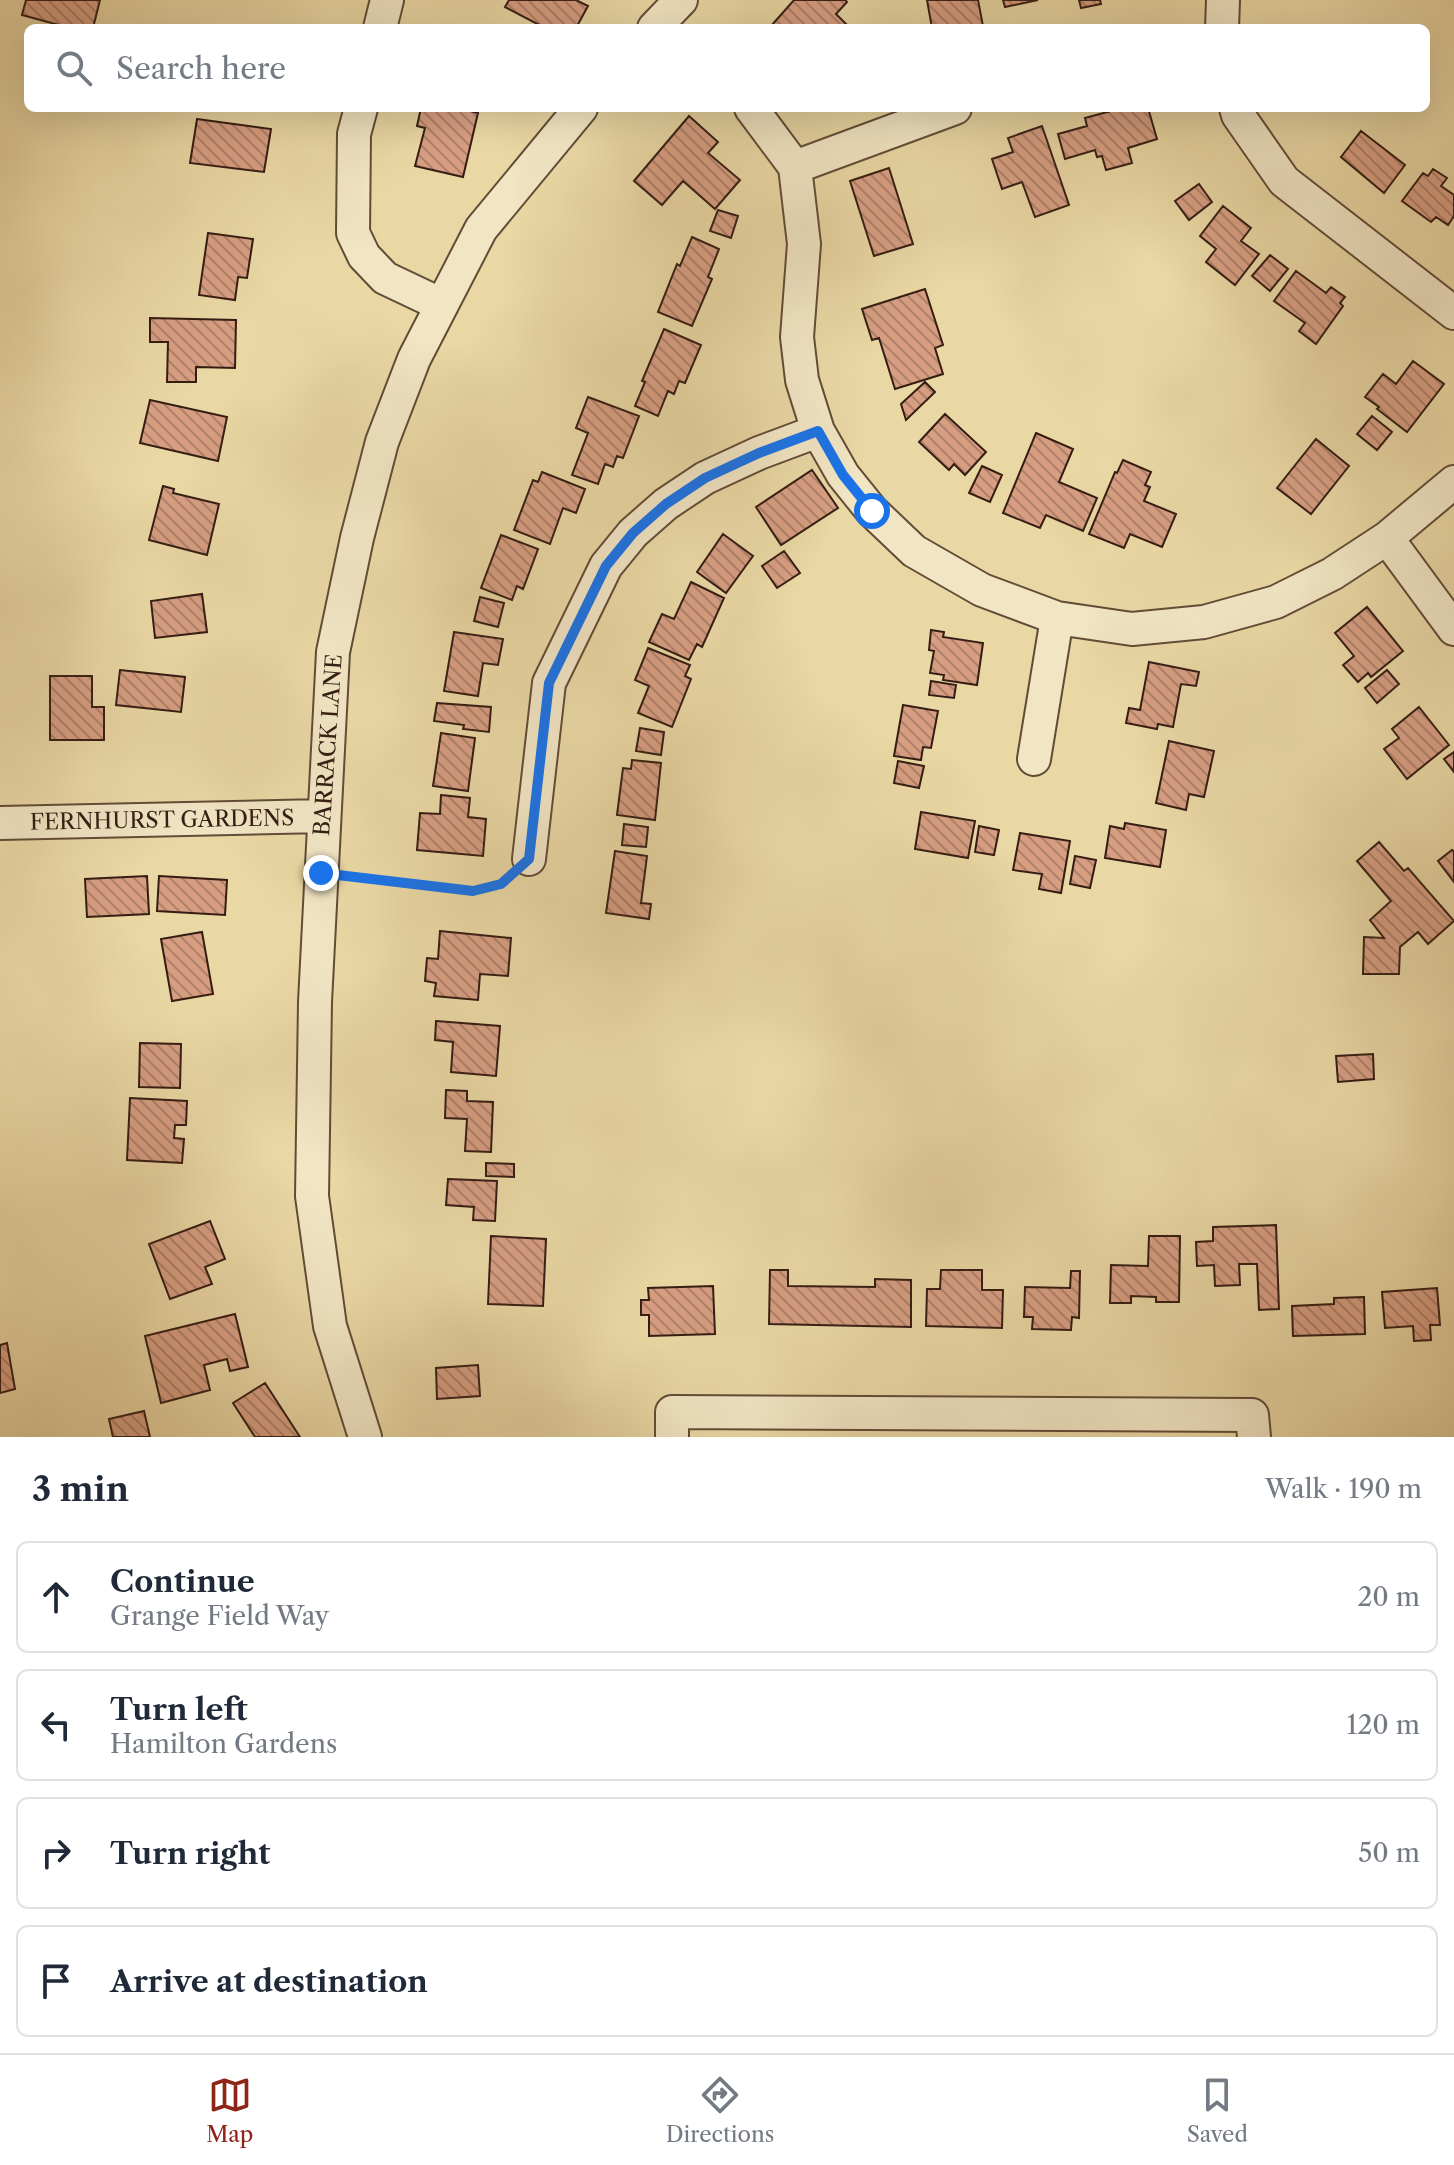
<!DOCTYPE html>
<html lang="en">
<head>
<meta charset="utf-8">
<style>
  body { margin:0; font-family:"Libre Caslon Text",serif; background:#f2f2f3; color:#1f2937 }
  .stop { position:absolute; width:24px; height:24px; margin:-18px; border:6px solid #1a73e8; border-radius:50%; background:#fff }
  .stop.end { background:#1a73e8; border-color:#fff; box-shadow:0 2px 8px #0008 }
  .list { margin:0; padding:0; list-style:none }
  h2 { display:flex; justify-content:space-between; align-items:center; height:104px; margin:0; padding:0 32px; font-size:34px }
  h2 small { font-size:26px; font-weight:400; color:#747a83 }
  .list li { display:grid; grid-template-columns:52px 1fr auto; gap:24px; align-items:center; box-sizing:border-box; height:112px; margin:0 16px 16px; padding:0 16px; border:2px solid #e0e1e3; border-radius:12px }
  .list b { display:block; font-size:30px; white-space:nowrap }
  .list p { margin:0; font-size:26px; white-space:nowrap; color:#747a83 }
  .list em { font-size:26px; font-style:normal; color:#747a83 }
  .icon { flex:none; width:44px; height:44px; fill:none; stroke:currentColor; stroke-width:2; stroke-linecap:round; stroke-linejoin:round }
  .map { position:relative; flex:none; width:1454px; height:1437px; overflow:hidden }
  .search { position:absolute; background:#fff; box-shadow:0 8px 32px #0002; left:24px; right:24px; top:24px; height:88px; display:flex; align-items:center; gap:20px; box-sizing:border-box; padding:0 28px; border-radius:12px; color:#747a83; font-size:30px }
  .sheet { height:616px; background:#fff }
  nav { display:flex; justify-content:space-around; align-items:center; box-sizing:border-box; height:112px; border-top:2px solid #e0e1e3; background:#fff; font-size:22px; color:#747a83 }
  nav a { display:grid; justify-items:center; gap:4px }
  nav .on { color:#8f2418 }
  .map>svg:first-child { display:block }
</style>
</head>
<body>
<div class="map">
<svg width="1454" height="1437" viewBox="0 0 1454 1437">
  <defs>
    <pattern id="building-back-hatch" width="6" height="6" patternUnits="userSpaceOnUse" patternTransform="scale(2)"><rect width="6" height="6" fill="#d79e82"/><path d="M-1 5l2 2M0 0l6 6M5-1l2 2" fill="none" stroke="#af8069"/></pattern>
  </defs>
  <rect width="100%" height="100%" fill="#e9d7a4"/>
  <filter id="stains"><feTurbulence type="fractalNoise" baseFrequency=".0025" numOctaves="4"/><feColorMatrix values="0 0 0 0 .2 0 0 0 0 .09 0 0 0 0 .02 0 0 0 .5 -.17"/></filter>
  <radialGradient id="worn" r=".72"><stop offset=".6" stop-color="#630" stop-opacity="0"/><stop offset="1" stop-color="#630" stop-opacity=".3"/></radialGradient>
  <path fill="url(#building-back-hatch)" stroke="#351d13" stroke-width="2" d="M26,0H100L93,28H70L22,15Z
    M509,0H576L588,6L576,28H545L505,7Z
    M794,0H845L847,2L836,14L850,28H773L771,26Z
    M927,0H978L983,26L932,28Z
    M1003,0H1038L1005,7Z
    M1079,0H1100L1101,4L1081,8Z
    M421,108H459L478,113L463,177L415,166L425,128L417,126Z
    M1122,108H1148L1157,139L1128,148L1132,163L1106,170L1102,156L1097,157L1095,150L1065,159L1058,134L1087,126L1085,118Z
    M689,116L718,142L708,153L740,180L715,209L683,181L662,205L634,181Z
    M197,119L271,129L264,172L190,163Z
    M1042,126L1069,205L1035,217L1022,182L1002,189L992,159L1013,152L1008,138Z
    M1361,131L1405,165L1384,193L1341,157Z
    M889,168L913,244L874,256L850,181Z
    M1433,169L1447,178L1441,186L1454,195V216L1448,225L1436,217L1431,222L1402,201L1423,173L1428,176Z
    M1199,184L1212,202L1189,220L1175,201Z
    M1223,206L1251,228L1241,241L1259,254L1235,285L1206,262L1216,249L1200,236Z
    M718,210L738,216L731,238L710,231Z
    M208,233L253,239L247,278L238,277L235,300L199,295Z
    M692,237L719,249L708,277L712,279L692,326L658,312L677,264L680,266Z
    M1270,255L1288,269L1270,291L1252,276Z
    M1296,271L1326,293L1331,287L1345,297L1340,303L1343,306L1316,344L1299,331L1305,323L1274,301Z
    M925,289L943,345L935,348L943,374L895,389L879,338L872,340L862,309Z
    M150,318L236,320L235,368L196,367V382H167L168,342H150Z
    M664,329L701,345L685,383L679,381L674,394L668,391L658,416L635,406L645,382L642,381Z
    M1413,361L1444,384L1407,432L1377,409L1379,407L1365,397L1383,374L1396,384Z
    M925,382L935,392L906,420L901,404Z
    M588,397L639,416L623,458L617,456L613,467L605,464L598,484L572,475L588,433L576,428Z
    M150,400L227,417L218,461L140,443Z
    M945,414L986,452L965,475L954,464L949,470L919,442Z
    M1372,416L1392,432L1377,450L1357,434Z
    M1036,433L1073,449L1059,482L1097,498L1083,531L1046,515L1040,528L1003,513Z
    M1316,439L1349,466L1311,514L1277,488Z
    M1123,460L1151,472L1145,485L1150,487L1144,501L1176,514L1162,547L1130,534L1124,548L1089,534L1115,472L1117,473Z
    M982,466L1002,475L990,502L969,493Z
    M812,470L838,508L781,545L756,507Z
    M542,472L585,489L576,513L563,508L550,544L514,530L533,480L538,482Z
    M163,486L174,489L173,493L219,504L207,555L149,540Z
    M723,534L753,556L726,593L697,572Z
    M501,535L538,549L523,589L517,586L512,600L481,588Z
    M784,551L800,573L777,588L762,566Z
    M691,582L724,598L702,647L697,644L689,660L649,642L662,614L674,619Z
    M202,594L207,632L155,638L151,601Z
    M480,597L504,603L498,627L474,621Z
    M1367,607L1403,651L1371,677L1368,673L1358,682L1343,665L1354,656L1335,633Z
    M931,630L944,632L943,637L983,643L977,685L943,680L944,675L930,673L934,651L929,650Z
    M454,632L503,639L498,665L483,663L478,696L444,691Z
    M648,648L690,665L685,676L691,679L672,727L638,713L649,686L635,680Z
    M1149,662L1199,672L1196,686L1181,684L1173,727L1158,724L1157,729L1126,723L1129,708L1140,710Z
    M120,670L185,677L181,712L116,705Z
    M1387,670L1399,684L1377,703L1365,688Z
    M50,676H92V707H104V740H50Z
    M931,681L956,685L954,698L929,695Z
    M437,703L491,707L489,732L463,729L464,725L434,721Z
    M903,705L938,711L931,748L923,747L921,760L894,756Z
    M1419,707L1449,745L1407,779L1384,749L1399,738L1392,729Z
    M640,728L664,732L661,755L636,751Z
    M441,733L475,738L468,791L433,786Z
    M1169,741L1214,751L1204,797L1189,794L1186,810L1156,803Z
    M1454,752V772L1444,759Z
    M632,760L661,763L655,820L617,815L623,768L631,769Z
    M898,761L924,766L919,788L894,783Z
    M441,795L470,798L468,817L486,819L483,856L417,850L420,813L440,814Z
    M921,812L975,821L968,858L915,849Z
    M1125,823L1166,830L1160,867L1105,858L1110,826L1124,829Z
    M624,824L648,827L646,847L622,845Z
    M979,826L999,830L994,855L975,852Z
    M1020,833L1070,841L1061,893L1039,889L1042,874L1013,870Z
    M1379,842L1404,871L1408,868L1454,921L1428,944L1418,932L1400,947L1399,974H1363L1364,937L1384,938L1370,920L1391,901L1357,861Z
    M1452,850L1454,851V882L1438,861Z
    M615,851L647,856L641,903L651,904L649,919L606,913Z
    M1075,856L1096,860L1090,888L1070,884Z
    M147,876L149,914L87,917L85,879Z
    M159,876L227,880L225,915L157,911Z
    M440,931L511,938L508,976L480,974L478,1000L434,996L436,983L425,981L427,958L438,959Z
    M202,932L213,994L172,1001L161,939Z
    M436,1021L500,1026L496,1076L451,1072L453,1042L435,1040Z
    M140,1043L181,1044L180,1088L139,1087Z
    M1373,1054L1374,1079L1338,1082L1336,1056Z
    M446,1090L467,1091V1101L493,1102L491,1152L465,1151L467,1119L445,1118Z
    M130,1098L187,1101L186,1125H175L174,1138L184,1139L182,1163L127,1160Z
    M486,1163L514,1164V1177L486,1176Z
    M448,1179L497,1181L495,1221L473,1220L474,1207L446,1205Z
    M210,1221L225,1259L205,1267L212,1284L170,1299L149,1244Z
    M1276,1225L1279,1309L1259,1310L1257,1264H1239L1240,1285L1215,1286L1214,1265L1197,1266L1196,1242L1213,1241V1227Z
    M491,1236L546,1239L543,1306L488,1304Z
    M1149,1236H1180L1179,1302H1156V1297L1131,1296V1303H1110L1111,1265L1148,1266Z
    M770,1270H788V1286L875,1287V1279L911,1280V1327L769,1324Z
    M941,1270H982V1290H1003L1002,1328L926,1326L927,1289H940Z
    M1071,1271H1080L1079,1318L1072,1317L1071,1330L1032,1329L1033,1317H1024L1025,1287L1070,1288Z
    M713,1286L715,1334L649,1336V1315H641V1300H649L648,1288Z
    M1437,1288L1440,1325H1430L1431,1340L1414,1341L1413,1326L1385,1328L1382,1292Z
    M1364,1297L1365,1334L1293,1336L1292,1306L1334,1304V1298Z
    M235,1314L248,1367L230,1371L227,1359L204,1365L210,1390L161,1403L145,1336Z
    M7,1343L15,1389L0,1393V1345Z
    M478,1365L480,1396L437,1399L436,1368Z
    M265,1383L300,1437H255L233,1403Z
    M144,1411L150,1437H113L109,1419Z"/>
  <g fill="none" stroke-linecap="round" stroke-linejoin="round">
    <defs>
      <path id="minor" d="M380,28L387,0
        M654,28L681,0
        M1222,28L1223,0
        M361,108L354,134L353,233L364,256L385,278L442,305
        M751,108L795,167L804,244L797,337L802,380L818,431L843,475L872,511L914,551L982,590L1057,618L1132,629L1204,622L1276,602L1332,574L1387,538L1454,482
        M1236,108L1238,115L1284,181L1454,313
        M795,167L955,108
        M1387,538L1454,629
        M1034,759L1057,618
        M0,823L323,816
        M529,859L549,683L606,566L633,533L666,504L705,478L759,453L818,431
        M365,1437L330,1326L312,1196L315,1002L333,652L357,538L382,442L414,359L481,229L581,108
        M672,1437V1412L1252,1415L1254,1437"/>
    </defs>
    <use href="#minor" stroke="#624c37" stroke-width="36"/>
    <path stroke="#351d13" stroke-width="5" stroke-dasharray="2 4" stroke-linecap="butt" d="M354,877L473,891L501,884L508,878"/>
    <use href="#minor" stroke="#f1e5c4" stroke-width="32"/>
  </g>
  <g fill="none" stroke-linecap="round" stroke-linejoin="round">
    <path stroke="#1a73e8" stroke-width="10" d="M321,873L473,891L501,884L529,859L549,683L606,566L633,533L666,504L705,478L759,453L818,431L843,475L872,511"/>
  </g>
  <g text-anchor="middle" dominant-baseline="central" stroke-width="7" stroke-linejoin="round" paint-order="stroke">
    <g font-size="22" fill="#351d13" stroke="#f1e5c4">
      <text transform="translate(328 745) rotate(-86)">BARRACK LANE</text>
      <text transform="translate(162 820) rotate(-1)">FERNHURST GARDENS</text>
    </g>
  </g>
  <rect width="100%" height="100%" filter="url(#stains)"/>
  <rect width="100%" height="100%" fill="url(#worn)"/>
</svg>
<div class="stop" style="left:872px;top:511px"></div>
<div class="stop end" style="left:321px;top:873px"></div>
<div class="search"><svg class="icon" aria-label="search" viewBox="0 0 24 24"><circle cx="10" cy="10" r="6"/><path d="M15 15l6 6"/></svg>Search here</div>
</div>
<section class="sheet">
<h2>3 min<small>Walk · 190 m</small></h2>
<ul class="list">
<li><svg class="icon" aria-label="ahead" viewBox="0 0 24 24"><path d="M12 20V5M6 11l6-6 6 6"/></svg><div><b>Continue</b><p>Grange Field Way</p></div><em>20 m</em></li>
<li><svg class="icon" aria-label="left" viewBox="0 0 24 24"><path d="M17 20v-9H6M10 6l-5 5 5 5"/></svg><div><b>Turn left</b><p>Hamilton Gardens</p></div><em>120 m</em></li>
<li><svg class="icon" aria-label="right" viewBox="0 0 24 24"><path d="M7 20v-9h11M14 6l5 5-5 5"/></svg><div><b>Turn right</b></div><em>50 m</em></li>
<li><svg class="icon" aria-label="arrive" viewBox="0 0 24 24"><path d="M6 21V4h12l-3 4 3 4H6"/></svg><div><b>Arrive at destination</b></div></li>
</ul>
</section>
<nav>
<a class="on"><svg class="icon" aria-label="map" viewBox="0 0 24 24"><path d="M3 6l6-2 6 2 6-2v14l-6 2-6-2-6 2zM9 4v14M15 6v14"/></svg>Map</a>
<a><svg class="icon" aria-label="directions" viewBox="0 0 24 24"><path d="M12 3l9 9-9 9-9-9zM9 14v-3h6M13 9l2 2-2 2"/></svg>Directions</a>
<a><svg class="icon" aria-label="saved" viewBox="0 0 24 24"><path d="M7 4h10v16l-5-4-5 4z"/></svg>Saved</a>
</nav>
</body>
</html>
